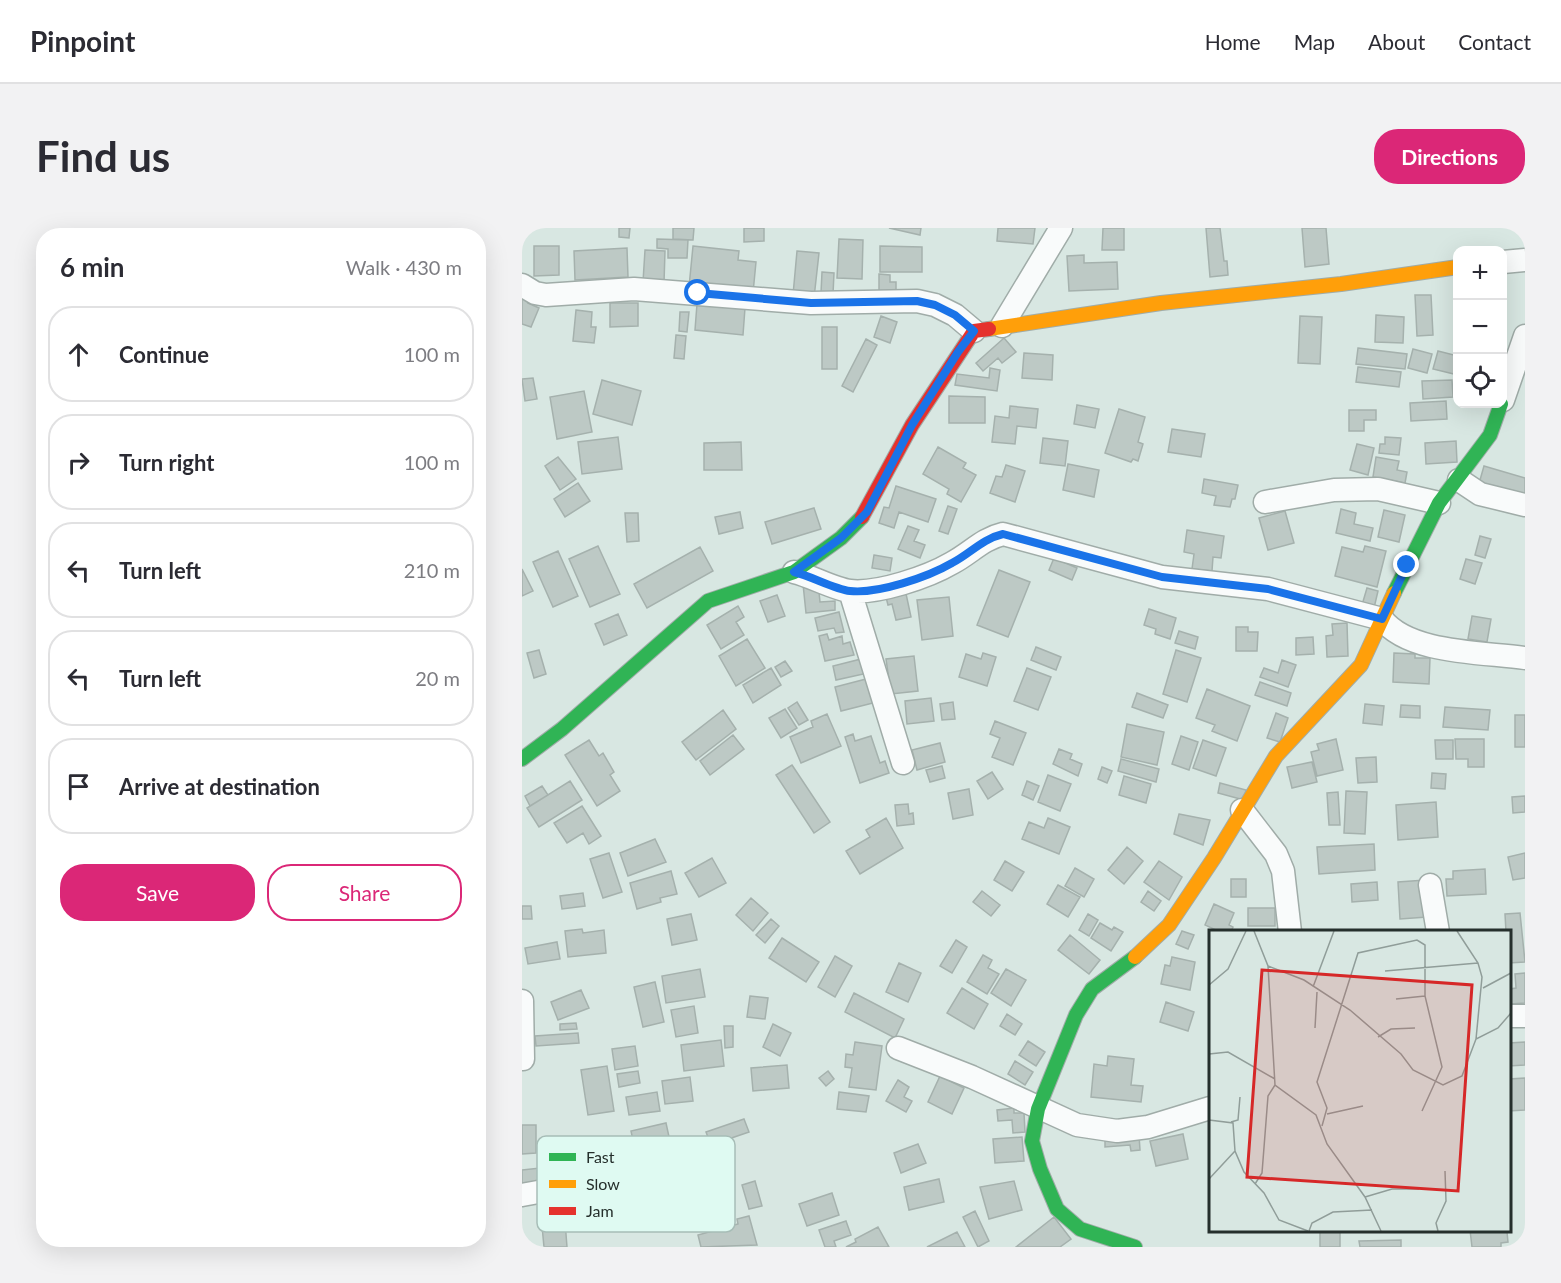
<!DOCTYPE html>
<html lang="en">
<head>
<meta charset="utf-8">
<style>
  body { margin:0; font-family:Lato,sans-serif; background:#f2f2f3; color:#2b2b33 }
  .controls { position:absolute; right:18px; top:18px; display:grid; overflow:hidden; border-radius:12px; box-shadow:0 6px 24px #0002 }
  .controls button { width:54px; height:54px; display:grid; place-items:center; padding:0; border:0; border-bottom:2px solid #e1e1e2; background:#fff; color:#2b2b33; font:30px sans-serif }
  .stop { position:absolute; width:18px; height:18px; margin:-14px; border:4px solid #1a73e8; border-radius:50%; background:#fff }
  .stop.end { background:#1a73e8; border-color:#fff; box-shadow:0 2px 6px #0008 }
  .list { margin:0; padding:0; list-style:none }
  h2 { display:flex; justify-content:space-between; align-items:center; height:78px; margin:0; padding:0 24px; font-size:26px }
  h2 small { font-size:20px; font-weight:400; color:#7c7c81 }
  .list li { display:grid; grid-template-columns:39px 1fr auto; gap:18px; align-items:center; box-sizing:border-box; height:96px; margin:0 12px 12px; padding:0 12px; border:2px solid #e1e1e2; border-radius:24px }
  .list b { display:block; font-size:22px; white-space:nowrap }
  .list em { font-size:20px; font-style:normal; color:#7c7c81 }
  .actions { display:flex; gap:12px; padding:18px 24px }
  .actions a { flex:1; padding:14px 0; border:2px solid #db2777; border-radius:24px; text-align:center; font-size:21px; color:#db2777 }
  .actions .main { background:#db2777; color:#fff }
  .icon { flex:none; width:33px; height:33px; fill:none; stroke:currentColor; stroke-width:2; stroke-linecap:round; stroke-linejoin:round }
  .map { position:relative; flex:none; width:1003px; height:1019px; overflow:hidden; border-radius:24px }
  header { display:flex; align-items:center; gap:36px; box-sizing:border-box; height:84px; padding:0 30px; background:#fff; border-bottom:2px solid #e1e1e2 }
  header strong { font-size:28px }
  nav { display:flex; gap:33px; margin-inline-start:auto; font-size:21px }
  .intro { display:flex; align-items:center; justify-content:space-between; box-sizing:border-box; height:144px; padding:0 36px }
  h1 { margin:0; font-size:42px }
  .button { padding:15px 27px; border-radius:24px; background:#db2777; color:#fff; font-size:21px; font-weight:700 }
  main { display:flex; gap:36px; padding:0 36px }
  aside { flex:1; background:#fff; border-radius:24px; box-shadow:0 6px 24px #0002 }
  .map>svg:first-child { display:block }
</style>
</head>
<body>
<header>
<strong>Pinpoint</strong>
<nav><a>Home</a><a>Map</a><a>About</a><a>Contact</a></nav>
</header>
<div class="intro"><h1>Find us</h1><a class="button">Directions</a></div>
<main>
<aside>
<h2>6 min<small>Walk · 430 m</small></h2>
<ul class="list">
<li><svg class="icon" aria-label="ahead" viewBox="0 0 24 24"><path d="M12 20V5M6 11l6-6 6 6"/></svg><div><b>Continue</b></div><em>100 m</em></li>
<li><svg class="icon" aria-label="right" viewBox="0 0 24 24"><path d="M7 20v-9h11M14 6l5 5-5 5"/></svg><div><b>Turn right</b></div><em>100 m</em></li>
<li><svg class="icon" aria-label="left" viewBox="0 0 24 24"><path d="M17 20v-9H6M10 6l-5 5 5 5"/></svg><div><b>Turn left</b></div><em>210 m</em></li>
<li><svg class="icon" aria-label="left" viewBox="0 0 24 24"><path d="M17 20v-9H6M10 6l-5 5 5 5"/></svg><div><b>Turn left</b></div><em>20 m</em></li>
<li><svg class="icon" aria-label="arrive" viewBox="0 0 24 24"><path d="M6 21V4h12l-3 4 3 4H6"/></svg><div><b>Arrive at destination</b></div></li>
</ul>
<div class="actions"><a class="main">Save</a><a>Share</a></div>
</aside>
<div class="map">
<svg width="1003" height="1019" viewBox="0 0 1003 1019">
  <rect width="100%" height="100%" fill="#d8e7e2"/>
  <path fill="#bdc9c5" stroke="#a5b1ad" stroke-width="1.5" d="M97,0H108L107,10L97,9Z
    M151,0H172L171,12L151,11Z
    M222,0H242V13L222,14Z
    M367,0H399L398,7Z
    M476,0H513L511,16L475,13Z
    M581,0H602V22H580Z
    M684,0H698L702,33H705L706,47L688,49Z
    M780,0H804L807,36L783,39Z
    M135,11L166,12L165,30H146V21L135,20Z
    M317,11L341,12L340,51L315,50Z
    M12,18H37V47L12,48Z
    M171,18L217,23L216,32L234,34L231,65L167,59Z
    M358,18L400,19V44H358Z
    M105,20L106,49L53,52L52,23Z
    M123,22L143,23L142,55L121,54Z
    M275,23L297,25L292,70L271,67Z
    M562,27V35L595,34L596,61L547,63L545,28Z
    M300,44L312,45L311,66L299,65Z
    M357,46L368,47V54H374V64H357Z
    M0,61L10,65L6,75L17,80L9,99L0,96Z
    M893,67H909L911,107L895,108Z
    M88,75H116V98L88,99Z
    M175,76L223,80L221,107L173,102Z
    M54,82L70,84L69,99H74L72,115L51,113Z
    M158,84H167L165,104L157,103Z
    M854,87L882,89L881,115L853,114Z
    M359,88L375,94L368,115L352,109Z
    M778,88L800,89L798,136L776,135Z
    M300,99H315V141H300Z
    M154,107L164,108L162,131L152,130Z
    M482,110L494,124L480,135L476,130L461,143L454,135Z
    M344,111L355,117L331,164L320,158Z
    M836,120L885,126L883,141L834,136Z
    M891,121L910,126L905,145L886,140Z
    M916,123L936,128V147L911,141Z
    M502,125L531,127L530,152L500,150Z
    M836,139L879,144L877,159L834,154Z
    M468,140L478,142L475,163L433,157L435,146L467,150Z
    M11,150L15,171L3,173L0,151Z
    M80,152L119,163L110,197L71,186Z
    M930,152L931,169L901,171L900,153Z
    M62,163L70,204L35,211L28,169Z
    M427,168L463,169V195H427Z
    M924,173L925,191L889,193L888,175Z
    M555,177L577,181L573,200L552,196Z
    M488,178L516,181L514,200L495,198L493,216L470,214L473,188L487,190Z
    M597,181L623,189L616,214L621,216L616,233L611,231L609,234L583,225Z
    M827,182H854V192H842V203H827Z
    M650,201L683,206L679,229L646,224Z
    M96,209L100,241L60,246L56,214Z
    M863,209L879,210L877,227L857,225L858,216H863Z
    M521,210L546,213L543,238L518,235Z
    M934,213L935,234L904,236L903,215Z
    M219,214L220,242H182V215Z
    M835,216L852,220L846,247L828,242Z
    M416,219L444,235L441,240L454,247L439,274L425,266L427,261L401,246Z
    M36,229L54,251L38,262L23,238Z
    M854,229L877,233L875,242L885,244L883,255L851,249Z
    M546,236L577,242L572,269L541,262Z
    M484,237L503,243L493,274L468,265L474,248L480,249Z
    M962,238L1003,250V274L956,259Z
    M682,251L716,257L713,271H710L708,279L692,277L694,268L680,265Z
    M56,255L68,273L43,289L32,271Z
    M374,258L414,271L406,294L377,284L372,300L357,295L362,279L367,280Z
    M426,278L435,281L426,306L417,303Z
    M292,280L299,301L250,316L243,294Z
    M819,281L834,285L832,296L851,300L848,313L814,305Z
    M862,282L883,287L877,314L856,309Z
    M763,283L772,315L746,322L737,290Z
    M218,284L221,300L197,306L193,289Z
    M103,285H116L117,313L105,314Z
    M386,298L397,302L392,313L403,317L398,330L376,321Z
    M665,302L702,308L699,330L691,329L690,343L670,341L672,326L662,324Z
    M958,308L969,311L963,330L953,327Z
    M76,318L98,366L68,379L47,331Z
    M843,318L864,323L855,359L813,348L820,319L841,324Z
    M178,319L191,343L125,380L112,356Z
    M36,323L56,368L31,379L11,334Z
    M352,327L370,330L368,343L350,340Z
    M532,330L555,340L550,352L527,342Z
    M944,331L960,335L953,356L938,351Z
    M0,341L11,363L0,368Z
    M477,342L508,354L486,409L455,397Z
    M296,354L298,374L313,373V382L284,385L281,356Z
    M845,360L856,363L852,380L840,377Z
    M383,361L389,389L374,392L370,376L366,377L363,365Z
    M255,367L263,388L246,394L238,373Z
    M427,369L431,408L400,412L395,372Z
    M216,378L222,389L214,394L222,407L199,421L185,397Z
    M627,381L654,390L648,411L633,406L634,401L622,397Z
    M317,384L322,404L314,405L312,400L296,403L293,390Z
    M96,386L105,407L82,417L73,396Z
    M950,388L969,391L965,414L946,411Z
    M825,395L826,428L805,429L804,408L811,407L810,396Z
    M714,399H726V404H736L735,423H714Z
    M657,403L676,409L673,421L653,415Z
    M305,406L307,412L320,408L321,416L328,414L332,427L303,433L297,408Z
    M791,409L792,426L774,427V410Z
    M225,411L243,440L214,458L197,428Z
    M514,419L539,429L534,442L509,432Z
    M17,422L24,446L12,450L5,425Z
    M654,422L679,430L665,474L641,466Z
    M461,425L474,429L465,458L437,449L444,426L459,431Z
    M872,425L893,426V430H908L907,456L871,454Z
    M392,428L396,463L369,466L364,431Z
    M343,430L346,445L314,452L311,438Z
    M760,432L774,437L766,459L738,449L742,440L756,445Z
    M263,433L270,443L259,449L253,439Z
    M249,440L259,457L231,475L221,457Z
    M505,440L529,449L516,482L492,473Z
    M348,450L355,474L319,483L313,459Z
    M738,454L769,465L765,478L733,467Z
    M685,461L728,478L715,513L690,503L693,497L674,490Z
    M615,465L646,477L641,490L610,479Z
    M409,470L412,493L385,496L383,473Z
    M275,474L286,492L277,497L266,480Z
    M431,474L433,491L420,492L418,476Z
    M843,476L862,478L860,497L841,495Z
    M879,477L898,478V490L878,489Z
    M923,479L968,482L966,502L921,499Z
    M263,481L275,500L259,510L247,490Z
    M201,482L214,501L174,532L160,514Z
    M754,485L766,490L758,514L745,510Z
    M305,486L319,518L279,535L268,509L291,499L289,493Z
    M993,487H1003V519H993Z
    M473,493L504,505L491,537L470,529L478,510L468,506Z
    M605,496L642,504L635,537L599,529Z
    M331,506L333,513L349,508L358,535L363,533L367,545L338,555L323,509Z
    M211,507L222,521L188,547L178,533Z
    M659,508L676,514L667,542L650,536Z
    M814,511L821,542L795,548L789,524L797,522L795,516Z
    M933,511H962V539H946V531H934Z
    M67,512L77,528L81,525L92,544L88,547L98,563L75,578L43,527Z
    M681,512L704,520L694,548L671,540Z
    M913,512H931V531H914Z
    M418,515L423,534L395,542L390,522Z
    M537,521L550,526L548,531L560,536L556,548L531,536Z
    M854,529L855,554L836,555L834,530Z
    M599,531L637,541L634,554L596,543Z
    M790,534L795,554L770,560L765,539Z
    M270,537L308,594L292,605L254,547Z
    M420,538L423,550L408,554L404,542Z
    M580,539L590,543L585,555L576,551Z
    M470,544L481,561L466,571L455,553Z
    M910,545L924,546L923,561L909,560Z
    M526,547L549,556L538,583L516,574Z
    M602,548L629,556L624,575L597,567Z
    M48,553L60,572L17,599L5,580Z
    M505,553L517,558L511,572L500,567Z
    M698,555L724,562L722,572L696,565Z
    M20,558L26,567L8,578L3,568Z
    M447,561L451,587L431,591L426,565Z
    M824,563L845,564L843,606L822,605Z
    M816,564L818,597H807L805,565Z
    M1003,568V584L991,585L990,569Z
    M914,574L916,609L876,612L874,577Z
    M386,576L387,586L391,585L392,596L375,598L373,577Z
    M60,578L79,608L67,616L61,605L45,615L32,595Z
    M657,586L688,592L681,617L652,606Z
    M364,590L381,620L338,646L324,623L348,609L344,602Z
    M526,590L548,599L537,626L500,611L507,594L522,600Z
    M133,611L144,634L106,648L98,625Z
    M852,616L853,642L797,646L795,619Z
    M605,619L621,633L602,656L586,642Z
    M87,625L100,664L81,670L68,631Z
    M1003,625V650L991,652L986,629Z
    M190,630L204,655L177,669L163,645Z
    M483,633L502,644L490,663L472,652Z
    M637,633L660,649L647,672L622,654Z
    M553,640L572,651L562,669L543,658Z
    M963,641L964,666L925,668L924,651H931V643Z
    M149,643L155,666L138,670L139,674L115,681L108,655Z
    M709,651H724V669H709Z
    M903,652L905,689L878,691L876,654Z
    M855,654L856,672L830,674L829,656Z
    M536,657L558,669L546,689L525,676Z
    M460,663L478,677L469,688L451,674Z
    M626,663L639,673L632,683L619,674Z
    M61,665L63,678L40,681L38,668Z
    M229,670L246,685L231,703L214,687Z
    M692,676L712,685L707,697L711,699L709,704H698L683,697Z
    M0,678H9L10,691H0Z
    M726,680H753V698H726Z
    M998,685L1003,734L987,735V704H984L983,686Z
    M169,686L175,712L150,717L145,691Z
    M566,686L576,692L567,708L557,702Z
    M249,691L257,698L243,715L234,707Z
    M578,695L590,702L592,699L601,704L589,723L569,710Z
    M60,701L61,705L82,702L84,725L46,729L43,703Z
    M660,703L672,707L666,721L654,716Z
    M548,707L578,732L567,746L536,722Z
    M260,710L297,734L284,754L247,730Z
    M434,712L445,719L430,745L418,738Z
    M35,714L38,731L6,736L3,720Z
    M461,727L470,732L466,740L477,746L465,766L445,754Z
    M313,728L330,738L313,769L296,759Z
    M650,729L673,734L668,762L639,756L643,737L648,738Z
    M377,735L399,745L386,774L364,764Z
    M178,741L183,769L144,775L140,748Z
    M484,741L504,752L489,778L469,765Z
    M1003,745V775L988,776V761L994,760L993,746Z
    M133,754L142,794L121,799L112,759Z
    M440,760L466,776L452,801L425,785Z
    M59,762L67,780L36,792L29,774Z
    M332,765L382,791L373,810L323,784Z
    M228,768L246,770L243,791L225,789Z
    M644,774L672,784L666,803L638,794Z
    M172,778L176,805L154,809L149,782Z
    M485,786L500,796L493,807L478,798Z
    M54,795L55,801L38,802V796Z
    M251,796L269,805L258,828L241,819Z
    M202,798H211V819L203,820Z
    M56,805L57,815L14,818L13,808Z
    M199,812L202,838L162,843L159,817Z
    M506,813L523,824L514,838L497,827Z
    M333,814L360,818L354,862L327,859L330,840L323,839L324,826L331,827Z
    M1003,814V837L987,838V815Z
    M113,818L116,838L93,842L90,821Z
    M586,828L612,831L609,857L621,858L619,874L569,869L572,836L585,838Z
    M493,833L511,844L503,857L486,846Z
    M265,837L267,860L231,863L229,840Z
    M85,838L92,883L66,887L59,842Z
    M116,843L118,855L97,859L95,846Z
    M306,843L312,851L304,858L297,850Z
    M418,848L442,860L430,886L406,874Z
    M168,849L171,873L143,876L140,853Z
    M1003,850V882L987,883V851Z
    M376,852L387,859L382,869L390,873L384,884L364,873Z
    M135,864L138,883L107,887L104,869Z
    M317,864L347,868L344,884L315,881Z
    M492,880V885H502L503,904L491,905L490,892L476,893L475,882Z
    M222,891L227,904L189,917L184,904Z
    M144,895L149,918L114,926L109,903Z
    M0,897H14V925L0,926Z
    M661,906L666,931L634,938L628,913Z
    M617,907L618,922L609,923L608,917L583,919V910Z
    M500,909L502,933L473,935L471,911Z
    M396,916L404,935L379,945L372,925Z
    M18,940L20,955L0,956V942Z
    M417,951L422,974L387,982L382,959Z
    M233,953L240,978L227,981L220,957Z
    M492,953L500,982L467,991L458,959Z
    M310,965L317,987L285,998L277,976Z
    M453,983L467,1013L456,1019L441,989Z
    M227,988L235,1017L179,1019L176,1007L216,996L215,991Z
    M532,989L549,1011L538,1019H494Z
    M32,993H43L45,1019H22L20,998H32Z
    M324,993L329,1007L312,1013L314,1019H303L297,1002Z
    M356,999L367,1019H324L334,1014L333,1011Z
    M798,1002H818V1019H798Z
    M948,1002L985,1004L986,1014L979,1015V1019H950Z
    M435,1004L443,1019H405Z
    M879,1012V1019H838L837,1013Z"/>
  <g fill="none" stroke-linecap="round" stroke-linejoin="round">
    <defs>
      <path id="street" d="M981,34L1003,32
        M0,57L13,65L24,67L112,61L289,75L395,73L413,77L433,87L452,103
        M480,98L539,0
        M981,172L1003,108
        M937,252L958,266L1003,277
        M743,274L812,262L856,261L917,275
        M272,344C289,348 312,361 328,363C356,366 406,349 430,335C449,325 460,311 481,306L640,349L746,361L860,391C887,426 961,424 1003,430
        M328,363L381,535
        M720,582L754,626L761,643L768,704
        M908,657L916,704
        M0,773L1,831
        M987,788H1003
        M376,820L450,849L555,897L595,903L626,899L688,880
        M0,967L93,950"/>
      <path id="fast" d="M872,365L917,275L968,207L979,176
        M0,531L40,501L186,373L272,344L319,310L340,289
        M613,729L570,761L554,787L516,881L510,913L518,941L535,981L558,1001L613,1019"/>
      <path id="slow" d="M467,101L639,75L819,56L936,39
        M613,729L647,697L692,630L754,528L839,437L872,365"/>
      <path id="jam" d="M340,289L390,197L452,103L467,101"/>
    </defs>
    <use href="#street" stroke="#a0aca8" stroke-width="25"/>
    <use href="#fast" stroke="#a0aca8" stroke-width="16"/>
    <use href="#slow" stroke="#a0aca8" stroke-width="16"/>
    <use href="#jam" stroke="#a0aca8" stroke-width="16"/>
    <use href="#street" stroke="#f9fbfb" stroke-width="22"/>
    <use href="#fast" stroke="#30b455" stroke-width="14"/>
    <use href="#slow" stroke="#ff9f0a" stroke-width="14"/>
    <use href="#jam" stroke="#e5322d" stroke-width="14"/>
  </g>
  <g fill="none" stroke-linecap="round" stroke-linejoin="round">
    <path stroke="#1a73e8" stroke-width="8" d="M176,65L289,75L395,73L413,77L433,87L452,103L436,124L390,197L345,284L319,310L272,344C289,348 312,361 328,363C356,366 406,349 430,335C449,325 460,311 481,306L640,349L746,361L860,391L885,337"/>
  </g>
  <g transform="translate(687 702)">
    <rect width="302" height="302" fill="#d8e7e2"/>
    <path fill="none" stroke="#909d99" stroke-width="1.5" d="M45,1L59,36L66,155L107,185L118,214L156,267L172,301M248,1L269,33L273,47L267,109M59,36L95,50L141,80L192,124L204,140L234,155L253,146L267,109L289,98L302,83M176,41L269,33M0,55L19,39L37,1M104,57L125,1M274,58L302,43M187,69L216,66M106,98L108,62M169,107L182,99L206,98M0,124L19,122L66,149M118,184L154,176M0,190L24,193L26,221L35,242L55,263L70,290L99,301M22,192L29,190L31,167M113,196L118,178L108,152L149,23L208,10L216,15V66L233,137L213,181M0,249L26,221M46,254L53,243L59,166L66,155M156,267L183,259H210M100,301L103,293L124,282L163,280M229,301L227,293L237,271L236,241"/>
    <path fill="#d62828" fill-opacity="0.15" stroke="#d62828" stroke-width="3" d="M53,40L263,55L249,261L38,247Z"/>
    <rect width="302" height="302" fill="none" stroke="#252f2c" stroke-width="3"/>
  </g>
  <rect x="15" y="908" width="198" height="96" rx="9" fill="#dffaf2" stroke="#a7bdb7" stroke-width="1.5"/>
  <rect x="27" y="925" width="27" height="8" fill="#30b455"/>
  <rect x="27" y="952" width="27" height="8" fill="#ff9f0a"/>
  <rect x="27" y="979" width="27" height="8" fill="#e5322d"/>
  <g font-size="16" fill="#252f2c">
    <text x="64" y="935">Fast</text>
    <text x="64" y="962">Slow</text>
    <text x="64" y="989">Jam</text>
  </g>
</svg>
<div class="controls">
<button>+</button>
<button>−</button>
<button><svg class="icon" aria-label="locate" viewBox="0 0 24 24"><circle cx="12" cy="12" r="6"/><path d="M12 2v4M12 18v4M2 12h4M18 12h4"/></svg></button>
</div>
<div class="stop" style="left:176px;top:65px"></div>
<div class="stop end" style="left:885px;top:337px"></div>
</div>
</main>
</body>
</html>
